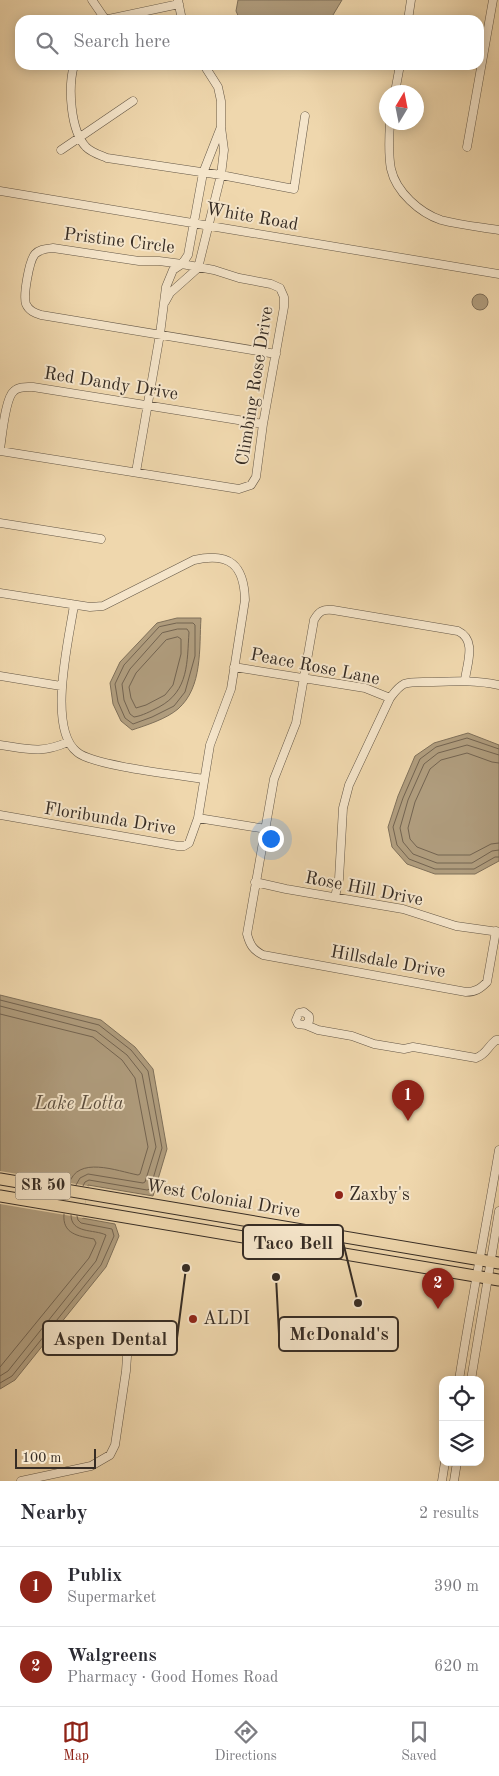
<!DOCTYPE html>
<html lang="en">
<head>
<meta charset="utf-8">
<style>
  body { margin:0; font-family:"Old Standard TT",serif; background:#f2f2f3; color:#2b2b33 }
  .controls { position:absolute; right:15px; bottom:15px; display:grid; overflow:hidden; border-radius:10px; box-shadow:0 2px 12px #0003 }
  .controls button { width:45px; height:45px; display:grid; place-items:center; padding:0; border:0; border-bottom:1px solid #e1e1e2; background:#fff; color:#2b2b33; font:25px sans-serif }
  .compass { position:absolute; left:379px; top:85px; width:45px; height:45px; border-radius:50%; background:#fff; box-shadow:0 2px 12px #0003; rotate:10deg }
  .scale { position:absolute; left:15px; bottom:12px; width:81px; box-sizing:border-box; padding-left:5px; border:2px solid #362c24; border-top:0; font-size:14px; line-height:18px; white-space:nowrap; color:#362c24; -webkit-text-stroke:4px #f5e5ca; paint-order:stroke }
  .you { position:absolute; left:270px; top:838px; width:18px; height:18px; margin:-12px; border:4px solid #fff; border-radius:50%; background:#1a73e8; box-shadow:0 0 0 8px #1a73e833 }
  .badge { display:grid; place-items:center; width:32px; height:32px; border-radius:50%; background:#8f2418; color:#fff; font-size:16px; font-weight:700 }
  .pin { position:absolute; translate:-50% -41px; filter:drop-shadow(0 1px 2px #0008) }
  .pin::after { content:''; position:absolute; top:26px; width:18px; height:15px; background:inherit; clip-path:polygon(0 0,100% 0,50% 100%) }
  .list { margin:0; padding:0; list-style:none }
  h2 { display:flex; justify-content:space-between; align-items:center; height:65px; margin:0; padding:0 20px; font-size:21px }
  h2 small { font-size:16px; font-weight:400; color:#7c7c81 }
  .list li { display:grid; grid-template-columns:32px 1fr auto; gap:15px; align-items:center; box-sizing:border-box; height:80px; padding:0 20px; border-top:1px solid #e1e1e2 }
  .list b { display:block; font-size:19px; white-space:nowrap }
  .list p { margin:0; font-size:16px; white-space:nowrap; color:#7c7c81 }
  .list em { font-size:16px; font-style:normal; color:#7c7c81 }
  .icon { flex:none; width:28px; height:28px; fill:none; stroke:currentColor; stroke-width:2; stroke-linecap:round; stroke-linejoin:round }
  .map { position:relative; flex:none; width:499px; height:1481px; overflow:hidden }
  .search { position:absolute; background:#fff; box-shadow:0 2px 12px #0003; left:15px; right:15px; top:15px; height:55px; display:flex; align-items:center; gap:12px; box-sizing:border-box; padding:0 18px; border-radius:15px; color:#7c7c81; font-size:19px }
  .sheet { height:225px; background:#fff }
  nav { display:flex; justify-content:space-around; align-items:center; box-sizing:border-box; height:70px; border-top:1px solid #e1e1e2; background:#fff; font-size:14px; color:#7c7c81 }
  nav a { display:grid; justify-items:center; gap:2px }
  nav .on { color:#8f2418 }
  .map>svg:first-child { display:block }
</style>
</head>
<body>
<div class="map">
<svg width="499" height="1481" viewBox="0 0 499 1481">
  <rect width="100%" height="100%" fill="#efd7ad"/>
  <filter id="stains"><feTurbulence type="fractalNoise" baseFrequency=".004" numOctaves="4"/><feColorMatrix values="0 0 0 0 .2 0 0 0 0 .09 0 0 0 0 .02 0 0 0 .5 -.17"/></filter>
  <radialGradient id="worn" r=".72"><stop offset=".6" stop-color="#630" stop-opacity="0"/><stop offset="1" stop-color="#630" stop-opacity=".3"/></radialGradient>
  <path fill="#b09d7e" stroke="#7f705a" d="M238,0H342L330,20H240L236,11Z
    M472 302a8 8 0 1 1 16 0a8 8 0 1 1-16 0Z
    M177,618H201C199,648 203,687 178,709C166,719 147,725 132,730L121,721L113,704L110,683L120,662L157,623Z
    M468,733L499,745V861L475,874H435L407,864L392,847L388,827L398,796L415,756L434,743Z
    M0,995L101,1020L135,1047L153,1069L167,1149L153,1196L88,1185L82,1218L115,1224L119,1236L106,1267L15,1380L0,1389Z"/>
  <path fill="#efd7ad" d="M0,1171L88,1186L83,1218L0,1204Z"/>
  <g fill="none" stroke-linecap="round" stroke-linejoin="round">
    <path stroke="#736451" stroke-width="1" d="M177,623H193L195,625V656L185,692L174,706L152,717L133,724L125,718L118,702L115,684L124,665L159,627Z
      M178,629H187L189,632C187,662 189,691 159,707C151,711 142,716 134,717L130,714L124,700L122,684L130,669L162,633Z
      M178,637L181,639V654L173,685L165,695L146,705L136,708L131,698L129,687L136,673L166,640Z
      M499,749L467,738L436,747L420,759L403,798L393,827L397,845L409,859L435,869H474L495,857H499
      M499,755L467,745L438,753L424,764L408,800L400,828L403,842L413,854L437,863H472L492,851L499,850
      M499,763L492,762L467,753L441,760L430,769L415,802L408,828L410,839L417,847L438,855H470L491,844L499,843
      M0,1000L99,1025L131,1050L148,1071L162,1148L150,1189L147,1190L89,1180L85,1182L83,1186
      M0,1006L96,1031L127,1055L142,1074L156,1147L145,1182L143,1183L88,1174L80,1178L76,1185
      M0,1014L93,1037L122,1060L135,1078L148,1147L140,1174L138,1175C117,1171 77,1155 69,1184
      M0,1367L89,1258L96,1243L94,1239C78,1236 62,1234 64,1214
      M0,1376L8,1371L96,1261L106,1235C94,1229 71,1234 71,1215
      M0,1383L12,1376L101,1265L114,1236L112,1229L81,1223L78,1220L77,1216"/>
    <defs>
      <path id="minor" d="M92,0L105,19
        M178,0L182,20
        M104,20L179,4
        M408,20L411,0
        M74,65C68,87 70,130 86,147C92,153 100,155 107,158L221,175L294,189L305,116
        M395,92L400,65
        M390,122C389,138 388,154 391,169C396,192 420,213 441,220C460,225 480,227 499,230
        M467,147L493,0
        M61,150L133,101
        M0,191L499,274
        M165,302L170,293L198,268L221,175L224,150L221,127V101L218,87L204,65
        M0,449C2,437 5,398 14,391C19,386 27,387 33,387L263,424
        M0,451L239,489L251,485L256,477L263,424L284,307V297L280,288L271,284L239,278L214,270L182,264L159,261H139L53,248C46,249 40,249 35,254C29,261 23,296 26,304C29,311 35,313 41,315L276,354
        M136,472L160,334L166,287L173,270L182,264L188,255L203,173L221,127
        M0,523L101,539
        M0,593L90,607L103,606L194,560C230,552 244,565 245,600L231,689L210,745L198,818L189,843L184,846H178L0,815
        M74,605C69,639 47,728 77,752C93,766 179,775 204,779
        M234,667L365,688L390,698
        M0,676L61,686
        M465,680C467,663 477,640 458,631L333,610C323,609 319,611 314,620L296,723L274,779L247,934C250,945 253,950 263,955L466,992C475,992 480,989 487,982L496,931
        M0,745C28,749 41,754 68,742
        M198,818L266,829
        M255,882L286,889L403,909L456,926L499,932
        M335,897L339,879L343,808L349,785L390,698C394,693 398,687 404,684C412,681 423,682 432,682C455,681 476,680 499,685
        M306,1025L309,1021V1016L304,1012L299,1013L296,1020L298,1024L306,1025L318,1030L352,1036L374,1044L404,1049L413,1047L476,1058C487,1054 487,1047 496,1040H499
        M459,1380C471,1303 486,1227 499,1150
        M471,1380L499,1211
        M21,1481L91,1466L110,1455L115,1445L126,1371L128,1342
        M442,1481L445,1462
        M454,1481L457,1462"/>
      <path id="highway" d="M0,1179L499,1263
        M0,1196L499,1280"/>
    </defs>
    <use href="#minor" stroke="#645746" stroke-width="9"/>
    <use href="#highway" stroke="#362c24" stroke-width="13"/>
    <use href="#minor" stroke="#f5e5ca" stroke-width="8"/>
    <use href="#highway" stroke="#efd7ad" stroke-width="11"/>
  </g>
  <g fill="#8f2418" stroke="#f5e5ca" stroke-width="2">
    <circle cx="339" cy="1195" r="5"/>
    <circle cx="193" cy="1319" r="5"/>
  </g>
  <g text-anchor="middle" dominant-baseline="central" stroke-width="4" stroke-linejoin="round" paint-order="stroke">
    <rect fill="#f5e5ca" stroke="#6f6456" stroke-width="1" x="15.5" y="1172.5" width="55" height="27" rx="4"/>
    <g font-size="16" font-weight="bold" fill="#362c24">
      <text x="43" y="1186">SR 50</text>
    </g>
    <g font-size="18" fill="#362c24" stroke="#f5e5ca">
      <text transform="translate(252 217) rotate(10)">White Road</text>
      <text transform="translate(119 241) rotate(7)">Pristine Circle</text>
      <text transform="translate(111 384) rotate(9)">Red Dandy Drive</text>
      <text transform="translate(255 386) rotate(-81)">Climbing Rose Drive</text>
      <text transform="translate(315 667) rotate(11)">Peace Rose Lane</text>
      <text transform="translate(110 819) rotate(9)">Floribunda Drive</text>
      <text transform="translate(364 889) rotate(11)">Rose Hill Drive</text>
      <text transform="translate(388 962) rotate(10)">Hillsdale Drive</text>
      <text transform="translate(223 1199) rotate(10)">West Colonial Drive</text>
    </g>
    <g font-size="18" fill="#362c24" stroke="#f5e5ca" text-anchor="start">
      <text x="349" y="1195">Zaxby's</text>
      <text x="203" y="1319">ALDI</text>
    </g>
    <g font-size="19" font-style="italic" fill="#5b4e3f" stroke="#f5e5ca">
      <text x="79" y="1104">Lake Lotta</text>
    </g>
  </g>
  <path fill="none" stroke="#362c24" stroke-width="2" d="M358 1303L343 1242M276 1277L279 1334M186 1268L177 1338"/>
  <g fill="#362c24" stroke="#f5e5ca" stroke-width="2">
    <circle cx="358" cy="1303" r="5"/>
    <circle cx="276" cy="1277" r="5"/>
    <circle cx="186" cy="1268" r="5"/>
  </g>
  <g fill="#f5e5ca" stroke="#362c24" stroke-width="2">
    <rect x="243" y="1225" width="100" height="34" rx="5"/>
    <rect x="279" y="1317" width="119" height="34" rx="5"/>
    <rect x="43" y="1321" width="134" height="34" rx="5"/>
  </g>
  <g font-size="19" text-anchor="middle" font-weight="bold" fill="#362c24">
    <text x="293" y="1249">Taco Bell</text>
    <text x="339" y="1340">McDonald's</text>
    <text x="110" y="1345">Aspen Dental</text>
  </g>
  <rect width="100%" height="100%" filter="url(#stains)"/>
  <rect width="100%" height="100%" fill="url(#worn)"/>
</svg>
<div class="controls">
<button><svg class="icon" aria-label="locate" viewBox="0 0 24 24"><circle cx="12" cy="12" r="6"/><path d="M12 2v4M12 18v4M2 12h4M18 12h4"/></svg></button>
<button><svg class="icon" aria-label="layers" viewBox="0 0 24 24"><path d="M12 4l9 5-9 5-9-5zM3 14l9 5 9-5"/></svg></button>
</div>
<svg class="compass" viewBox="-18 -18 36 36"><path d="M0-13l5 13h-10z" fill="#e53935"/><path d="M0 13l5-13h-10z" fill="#7c7c81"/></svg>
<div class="scale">100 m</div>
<div class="you"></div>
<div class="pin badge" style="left:408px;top:1121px">1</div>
<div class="pin badge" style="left:438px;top:1309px">2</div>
<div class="search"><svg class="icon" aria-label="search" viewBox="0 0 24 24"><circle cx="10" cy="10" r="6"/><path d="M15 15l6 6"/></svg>Search here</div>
</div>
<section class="sheet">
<h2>Nearby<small>2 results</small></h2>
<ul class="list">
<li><span class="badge">1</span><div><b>Publix</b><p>Supermarket</p></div><em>390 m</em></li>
<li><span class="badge">2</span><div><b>Walgreens</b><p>Pharmacy · Good Homes Road</p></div><em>620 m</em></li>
</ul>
</section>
<nav>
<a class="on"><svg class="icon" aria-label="map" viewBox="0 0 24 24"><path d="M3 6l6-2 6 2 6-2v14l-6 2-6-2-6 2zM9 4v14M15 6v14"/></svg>Map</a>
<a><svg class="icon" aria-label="directions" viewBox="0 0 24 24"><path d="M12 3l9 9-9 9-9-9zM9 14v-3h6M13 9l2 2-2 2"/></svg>Directions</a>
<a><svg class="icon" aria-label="saved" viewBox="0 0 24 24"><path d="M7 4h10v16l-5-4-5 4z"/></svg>Saved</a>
</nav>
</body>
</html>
